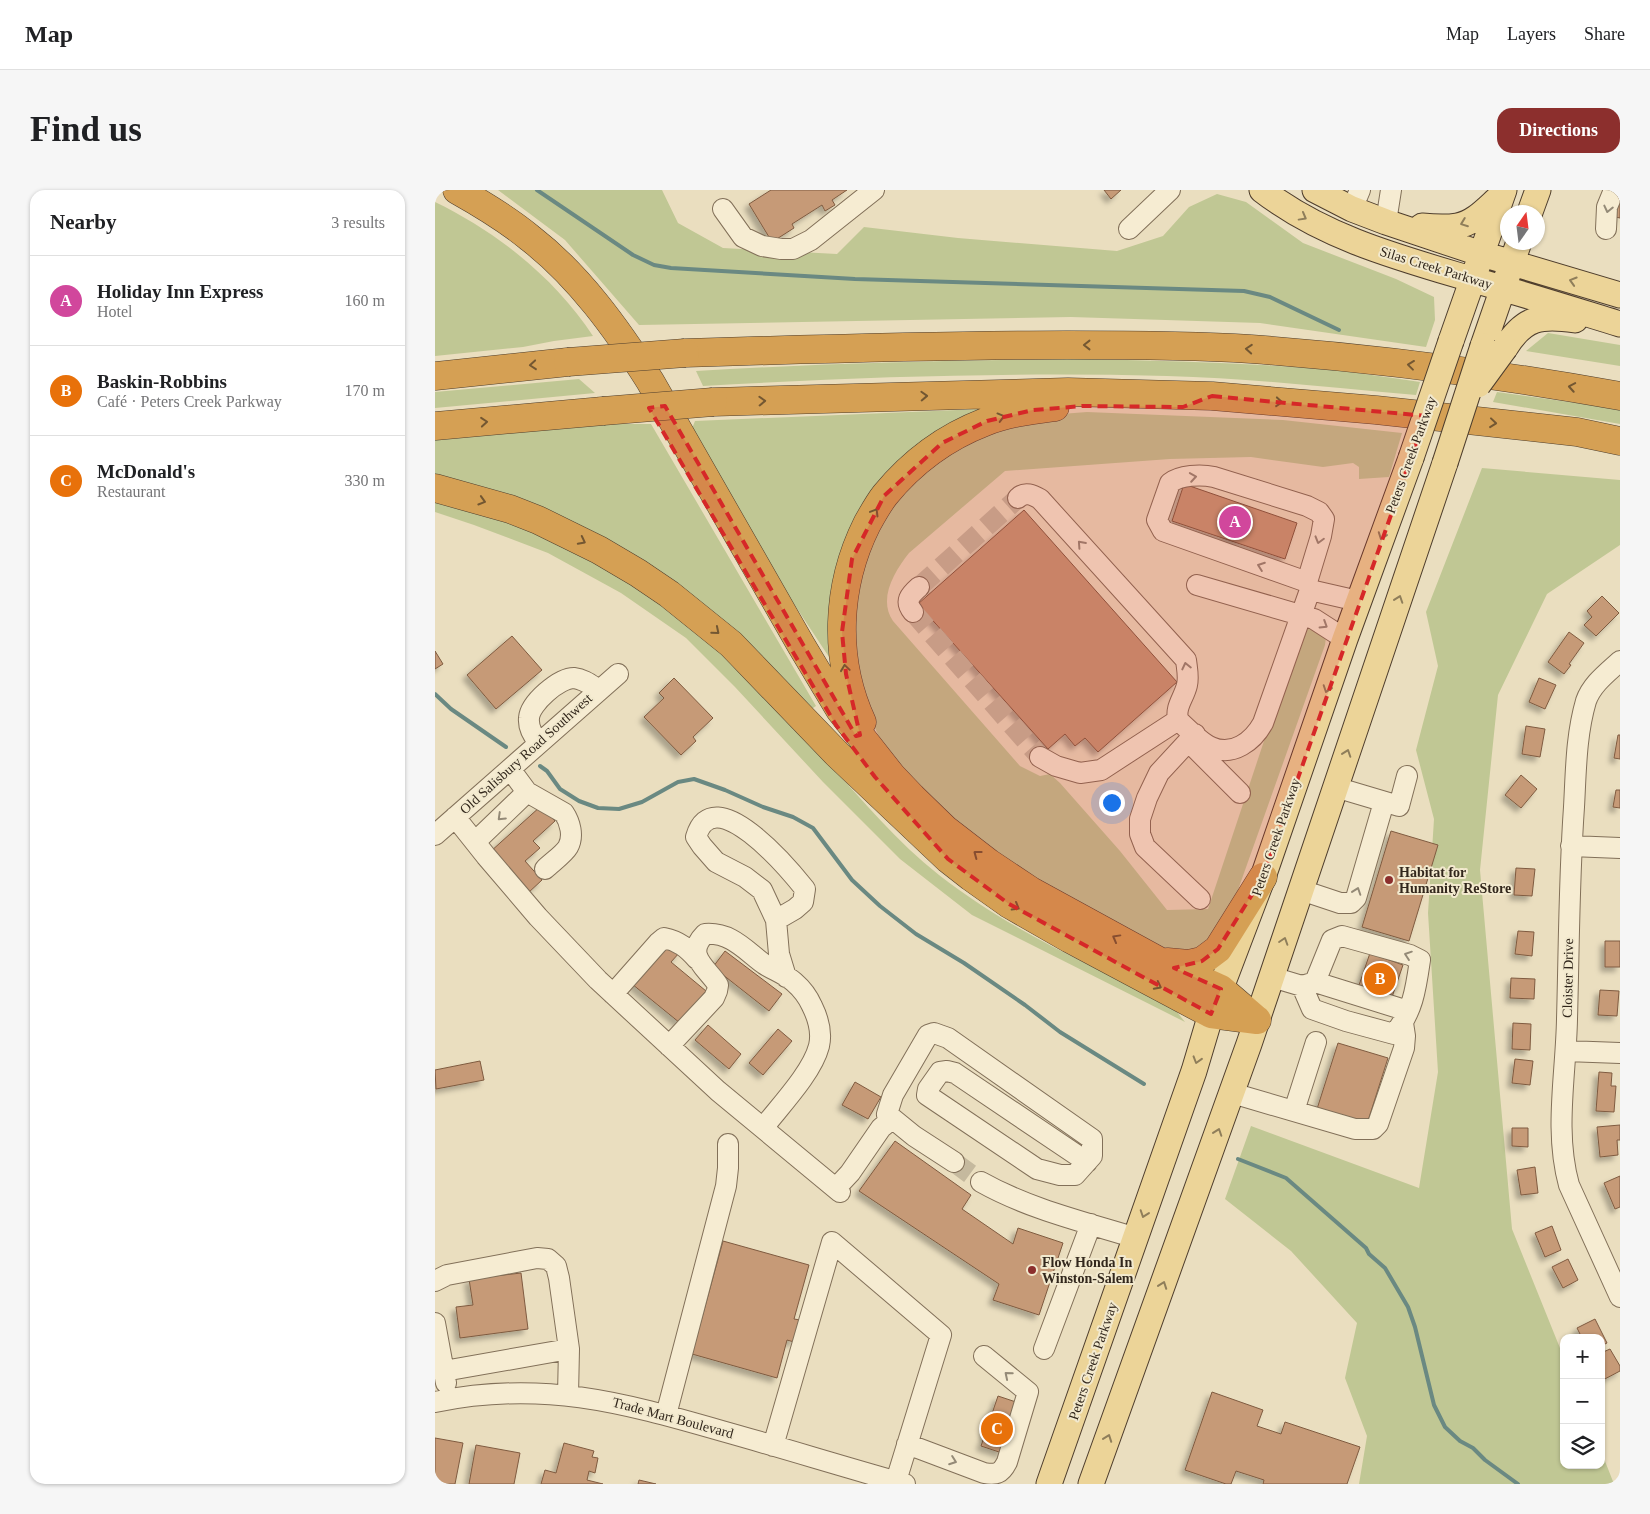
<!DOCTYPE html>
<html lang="en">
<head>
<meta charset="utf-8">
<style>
  body { margin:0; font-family:Georgia,serif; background:#f6f6f6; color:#202124 }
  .controls { position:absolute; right:15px; bottom:15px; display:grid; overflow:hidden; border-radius:10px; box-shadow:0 1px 4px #0004 }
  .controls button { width:45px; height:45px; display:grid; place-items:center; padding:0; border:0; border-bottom:1px solid #e0e0e0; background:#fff; color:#202124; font:25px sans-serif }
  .compass { position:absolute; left:1065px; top:15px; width:45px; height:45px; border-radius:50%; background:#fff; box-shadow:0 1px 4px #0004; rotate:14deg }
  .you { position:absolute; left:676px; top:612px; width:18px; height:18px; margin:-12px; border:4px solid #fff; border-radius:50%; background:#1a73e8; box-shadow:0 0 0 8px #1a73e833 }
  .badge { display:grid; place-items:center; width:32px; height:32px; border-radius:50%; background:#8c2f2d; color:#fff; font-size:16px; font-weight:700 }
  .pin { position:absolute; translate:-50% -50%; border:2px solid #fff; box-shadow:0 1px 5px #0006 }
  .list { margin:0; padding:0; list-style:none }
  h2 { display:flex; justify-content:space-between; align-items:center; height:65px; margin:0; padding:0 20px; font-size:21px }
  h2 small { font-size:16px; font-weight:400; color:#757577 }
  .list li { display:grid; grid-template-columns:32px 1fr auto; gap:15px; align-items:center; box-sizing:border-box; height:90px; padding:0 20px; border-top:1px solid #e0e0e0 }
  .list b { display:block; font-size:19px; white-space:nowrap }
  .list p { margin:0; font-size:16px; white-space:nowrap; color:#757577 }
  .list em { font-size:16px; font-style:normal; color:#757577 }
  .icon { flex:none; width:28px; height:28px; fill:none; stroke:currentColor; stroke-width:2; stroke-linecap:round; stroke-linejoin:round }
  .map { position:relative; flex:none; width:1185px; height:1294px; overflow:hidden; border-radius:15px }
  header { display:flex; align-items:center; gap:30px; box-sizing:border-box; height:70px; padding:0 25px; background:#fff; border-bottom:1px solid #e0e0e0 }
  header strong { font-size:24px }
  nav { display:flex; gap:28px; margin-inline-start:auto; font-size:18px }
  .intro { display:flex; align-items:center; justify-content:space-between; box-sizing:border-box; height:120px; padding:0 30px }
  h1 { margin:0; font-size:35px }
  .button { padding:12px 22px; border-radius:15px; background:#8c2f2d; color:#fff; font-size:18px; font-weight:700 }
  main { display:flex; gap:30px; padding:0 30px }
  aside { flex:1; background:#fff; border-radius:15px; box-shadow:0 1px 4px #0004 }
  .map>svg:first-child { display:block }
</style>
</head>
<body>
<header>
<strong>Map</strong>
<nav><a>Map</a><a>Layers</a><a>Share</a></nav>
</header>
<div class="intro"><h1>Find us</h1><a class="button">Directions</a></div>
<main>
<aside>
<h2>Nearby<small>3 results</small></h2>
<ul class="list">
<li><span class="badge" style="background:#d1479c">A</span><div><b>Holiday Inn Express</b><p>Hotel</p></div><em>160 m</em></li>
<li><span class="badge" style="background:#e8710a">B</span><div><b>Baskin-Robbins</b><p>Café · Peters Creek Parkway</p></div><em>170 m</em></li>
<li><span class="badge" style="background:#e8710a">C</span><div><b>McDonald's</b><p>Restaurant</p></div><em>330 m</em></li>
</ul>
</aside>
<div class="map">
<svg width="1185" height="1294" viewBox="0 0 1185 1294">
  <defs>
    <filter id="shadow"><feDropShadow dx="-4.5" dy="4.5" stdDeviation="2.5" flood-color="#0004"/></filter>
  </defs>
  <rect width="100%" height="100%" fill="#eadebf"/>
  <path fill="#c0c794" d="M63,0H227L243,33L288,58L402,64L429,37L523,48L682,61L728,46L754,17L782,4L811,12L868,53L961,89L999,107L1000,130L991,157L825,133L636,127L204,135L130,50Z
    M0,12C62,42 120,88 158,146L119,151L88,157L0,166Z
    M1113,143L1185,155V176L1091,161Z
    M655,169C736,171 817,173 898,180C927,183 956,188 985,192L981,205C898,198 815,188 732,186C577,182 422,187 268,196L261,181C392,173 523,170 655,169Z
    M144,189L160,203L0,218V202Z
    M1062,202L1185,219V234L1058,212Z
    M546,219L448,299L400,464L394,467L332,373L256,241L260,231Z
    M652,222L848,230L967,243L954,287L924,289V277L918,273L888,277L816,267L735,269L570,281L474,363C459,382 443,409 458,431L585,576L605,586L615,584L625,593L685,661L732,720L773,719L831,545L854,490L873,437L891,447L890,455L793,728L774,761H729L571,671L493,608L447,553L438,534L418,479L420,391L454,315L522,255L613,225Z
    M174,234H216L381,516L375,520L294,438L0,290V250Z
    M1047,278L1185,290V355L1112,404L1063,505L1045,680L1077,1039L1129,1168V1275H1166V1261L1179,1294H924L932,1246L910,1188L922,1133L856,1061L790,1009L816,936L984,998L1003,882L993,723L999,629L981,560L1003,476L991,422Z
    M0,311C26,319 53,324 78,334C133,355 196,388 242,425C288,461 328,506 369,547C414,593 453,645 504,685C572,738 650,774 728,809L742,822L750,832L537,725L465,669L388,592L300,497L251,448L186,403L113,363L39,335L0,322Z"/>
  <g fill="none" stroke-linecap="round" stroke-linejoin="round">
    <path stroke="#6a8982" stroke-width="4" d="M102,0L198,65L219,75L236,78L420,89L809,101L835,107L904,140
      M0,504L16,519L71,557
      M105,576L112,581L125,599L144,611L163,618L184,619L207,612L243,592L259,589L290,600L328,617L358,627L378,638L417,690L445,716L481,744L529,773L590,815L625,842L709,894
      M803,969L851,988L931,1058L934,1064L950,1078L973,1117L980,1137L999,1215L1010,1237L1025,1251L1038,1258L1050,1270L1083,1294"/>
  </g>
  <path fill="#c69a77" stroke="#7f5b40" filter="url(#shadow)" d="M336,0H412L397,10L400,15L390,21L387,15L357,34L359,38L337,52L314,14Z
    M669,0H686L676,9Z
    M1185,0V28L1176,26Z
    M749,294L862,333L850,369L737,331Z
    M589,320L742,492L663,562L650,548L640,556L630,544L613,559L483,414Z
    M1167,406L1184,423L1161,446L1149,435L1157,427L1152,421Z
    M1134,442L1149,453L1134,474L1136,475L1129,484L1113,472Z
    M77,446L107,480L61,519L32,485Z
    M0,461L8,474L0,479Z
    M239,488L278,528L258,547L261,551L246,565L209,527L229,508L224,503Z
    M1104,488L1121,495L1110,519L1094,512Z
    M1091,536L1110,539L1105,567L1087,564Z
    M1183,545H1185V569L1179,568Z
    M1086,585L1102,599L1086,618L1070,605Z
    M1181,600H1185V618L1178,617Z
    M106,616L120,631L98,651L105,658L90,671L107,690L93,703L55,662Z
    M956,641L1003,655L974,751L927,737Z
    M1081,678L1100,679L1097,706L1079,705Z
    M1083,741L1099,742L1097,766L1080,764Z
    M1170,751H1185V777H1170Z
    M231,752L245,762L236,772L271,801L245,833L197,794Z
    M290,761L347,804L334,821L278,777Z
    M935,763L968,775L956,810L923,798Z
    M1076,788L1100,789L1099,809L1075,808Z
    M1165,800L1184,801L1182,826L1163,825Z
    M1078,833L1096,834L1095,860L1077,859Z
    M273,835L306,864L294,879L260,850Z
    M343,839L357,851L328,885L314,873Z
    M903,853L953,868L932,934L882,919Z
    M1080,869L1098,871L1095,895L1077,893Z
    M45,871L49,890L1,899L0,880Z
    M1164,882L1177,883L1176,896H1181L1179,922L1161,921Z
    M420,892L446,907L433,929L407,915Z
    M1185,935V950H1182L1183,965L1165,967L1162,937Z
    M1077,938H1093V957L1077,956Z
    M460,951L536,1005L527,1019L578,1054L583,1038L628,1053L604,1125L558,1110L564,1094L424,1001Z
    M1100,977L1103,1003L1086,1005L1082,980Z
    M1185,986V1017L1180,1019L1169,993Z
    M1117,1036L1126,1060L1110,1067L1100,1043Z
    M288,1051L374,1075L359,1129L365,1130L359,1152L352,1150L342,1188L257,1164Z
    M1133,1069L1143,1090L1128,1098L1117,1077Z
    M86,1083L93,1139L25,1148L21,1117L38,1115L34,1089Z
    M1160,1129L1172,1153L1166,1156V1148H1147L1142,1138Z
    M1175,1159L1185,1176V1181L1166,1191V1163Z
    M777,1202L828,1220L822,1236L846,1244L850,1232L925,1257L912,1294H828L829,1290L801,1281L796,1294H791L750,1280Z
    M563,1206L584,1213L567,1263L546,1256Z
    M0,1248L28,1253L20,1294H0Z
    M129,1253L159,1261L157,1267L163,1268L160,1283L154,1281L152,1290L168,1294H106L110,1280L121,1283Z
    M41,1255L85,1263L79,1294H34Z
    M204,1290L221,1294H203Z"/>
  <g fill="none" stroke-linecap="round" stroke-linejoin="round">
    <path stroke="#c5b99e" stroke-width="20" stroke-dasharray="20 10" stroke-linecap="butt" d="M484,397L583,308
      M478,422L605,567
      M519,972L546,992"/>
    <defs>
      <path id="minor" d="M288,19L308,47L327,56L346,59H358L376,50L439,0
        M917,19L925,0
        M951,32L956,0
        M694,39L735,0
        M1171,39L1172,17L1179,0
        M583,308C590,301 598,305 605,309L751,470C752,479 754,487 752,495C749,508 740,516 743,530C752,538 766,553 776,557C798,567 818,551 828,533L875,400L872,392L886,346L889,329L884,322L872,316L779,287C766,284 745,285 735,293L722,330L728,341L872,392
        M762,395L879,429L910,449
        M875,400L923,411
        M478,422C469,411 475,405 484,397
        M1185,471C1172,483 1157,494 1151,511C1141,545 1141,581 1139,617C1134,687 1134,758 1132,829C1131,885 1119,941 1134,995L1185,1107
        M760,544L724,583L712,608L705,629V644L710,657L765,709
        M104,553C98,546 93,538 94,528C95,513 124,488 139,488C149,489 156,495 164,500
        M755,553L805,603
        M605,567L621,576L645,583L666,580L743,530
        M75,579L92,602L129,623C135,632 139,646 133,657C129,664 116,673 110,679
        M900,597L964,616L972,586
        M20,627L51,666L103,727L163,790L283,901L405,1002
        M0,645L183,484
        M40,652L92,602
        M1136,656L1185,658
        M866,700L905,713H916L921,708L949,612
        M341,730L327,700L310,687L281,672L267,656L261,647C278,588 354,679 370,699L368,712L360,719L341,730L344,764L351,787
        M837,787L867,796L880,792L897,750L907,746L975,765L985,770C981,798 978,822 959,844L911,831L877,819L867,796
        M880,792L973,821
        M178,804L223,753L229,748C244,751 252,758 262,769
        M234,856L279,808L282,801L283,795C271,777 249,765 270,744C296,742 310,760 329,774C338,780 350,784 359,792C366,798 373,807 377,816C383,828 387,843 384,856C377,883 345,916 328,938
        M1131,861L1185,863
        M797,903L920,939H938L943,934L969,858L970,846L968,833
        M859,921L881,852
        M519,972L479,946L452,924L458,905L493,845L499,843L513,848L657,949V966L640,985H625L602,979L492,905L493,899L505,882L512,881L520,883L652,972
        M546,992C594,1019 649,1032 701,1048
        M401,998L415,983L446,938L457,929
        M0,1091L12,1085L102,1068L113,1069L121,1076L124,1088L134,1159L133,1205
        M0,1133L11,1193
        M609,1159L656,1034
        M9,1181L134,1159
        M0,1212C106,1190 186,1212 287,1241C348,1258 409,1277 470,1294
        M231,1225L291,996L293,978V954
        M472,1254L549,1283C561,1285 566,1284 572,1272L593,1202L549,1166
        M338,1256L397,1052L506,1145L461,1291"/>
      <path id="major" d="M827,0C889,48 965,68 1039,90C1088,104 1136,119 1185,134
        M880,0L917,19L951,32L1047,64L1185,105
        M1095,22L1103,0
        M987,36C998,37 1010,38 1022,36C1040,33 1053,17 1066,6
        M1016,151L1069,0
        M1048,156L1084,52
        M1070,158C1089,127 1106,125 1140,130
        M614,1294L759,881L776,824L828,687L910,449L976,268
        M656,1294L814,854L1010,273"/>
      <path id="highway" d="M22,0C47,14 72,29 95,48C144,86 182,139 215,191L366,455L405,520L457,586L477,607L510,639L554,673L596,701L724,771L786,799L822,830
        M250,163C377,159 504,155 632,155C693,155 754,155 816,159C939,168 1063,184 1185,206
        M0,186L133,172
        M278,212L633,202L777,206L941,220L1142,242L1185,251
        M0,236L168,221
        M0,298L75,319L103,330L164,360L203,383L234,404L296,454L402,564L513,669L536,687L574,714L635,749L776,824L822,830
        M427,532C398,469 401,396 432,334C437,325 443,314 450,305C477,272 511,247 550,232C572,223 597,220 620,217
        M732,772L754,774L767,771L783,759L828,687"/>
    </defs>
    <use href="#minor" stroke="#827059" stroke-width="22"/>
    <use href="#major" stroke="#4f3e2d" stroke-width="27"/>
    <use href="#highway" stroke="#4f3e2d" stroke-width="29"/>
    <use href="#minor" stroke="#f6ecd2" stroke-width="20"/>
    <use href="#major" stroke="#ecd498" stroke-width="25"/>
    <use href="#highway" stroke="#d5a054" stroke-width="28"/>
    <defs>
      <path id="major-bridge" d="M1043,195L1070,158
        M976,268L1016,151
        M1010,273L1048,156"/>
      <path id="highway-bridge" d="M133,172L250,163
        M168,221L278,212"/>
    </defs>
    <use href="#major-bridge" stroke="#4f3e2d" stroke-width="27" stroke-linecap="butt"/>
    <use href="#highway-bridge" stroke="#4f3e2d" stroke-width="29" stroke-linecap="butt"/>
    <use href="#major-bridge" stroke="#ecd498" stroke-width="25"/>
    <use href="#highway-bridge" stroke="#d5a054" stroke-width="28"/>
  </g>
  <defs><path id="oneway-chevron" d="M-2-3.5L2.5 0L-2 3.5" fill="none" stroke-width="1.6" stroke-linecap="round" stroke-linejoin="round" transform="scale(1.25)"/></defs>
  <g stroke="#948a77">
    <use href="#oneway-chevron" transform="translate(1173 19) rotate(103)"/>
    <use href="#oneway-chevron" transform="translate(758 287) rotate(-9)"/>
    <use href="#oneway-chevron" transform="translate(884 350) rotate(106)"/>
    <use href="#oneway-chevron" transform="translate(646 354) rotate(-132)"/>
    <use href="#oneway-chevron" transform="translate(826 376) rotate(-160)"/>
    <use href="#oneway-chevron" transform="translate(889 435) rotate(32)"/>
    <use href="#oneway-chevron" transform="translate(751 476) rotate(-103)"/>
    <use href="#oneway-chevron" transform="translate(66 627) rotate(136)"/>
    <use href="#oneway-chevron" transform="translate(922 701) rotate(-71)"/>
    <use href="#oneway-chevron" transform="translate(973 765) rotate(-161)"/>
    <use href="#oneway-chevron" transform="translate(573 1185) rotate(-140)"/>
    <use href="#oneway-chevron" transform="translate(518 1271) rotate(20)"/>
  </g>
  <g stroke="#8f7e5a">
    <use href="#oneway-chevron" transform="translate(868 27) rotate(29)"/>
    <use href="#oneway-chevron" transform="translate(1029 33) rotate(159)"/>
    <use href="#oneway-chevron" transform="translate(1138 91) rotate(-163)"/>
    <use href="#oneway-chevron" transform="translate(947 346) rotate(110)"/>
    <use href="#oneway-chevron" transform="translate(964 409) rotate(-71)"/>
    <use href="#oneway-chevron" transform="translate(892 499) rotate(109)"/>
    <use href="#oneway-chevron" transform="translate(912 563) rotate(-71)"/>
    <use href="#oneway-chevron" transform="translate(849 751) rotate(-72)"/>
    <use href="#oneway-chevron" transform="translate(762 870) rotate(107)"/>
    <use href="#oneway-chevron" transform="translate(783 942) rotate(-71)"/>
    <use href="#oneway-chevron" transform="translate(709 1024) rotate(109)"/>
    <use href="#oneway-chevron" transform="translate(728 1095) rotate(-70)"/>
    <use href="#oneway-chevron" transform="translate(673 1248) rotate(-70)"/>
  </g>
  <g stroke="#735732">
    <use href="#oneway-chevron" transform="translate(652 155) rotate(-180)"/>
    <use href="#oneway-chevron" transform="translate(814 159) rotate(-176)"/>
    <use href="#oneway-chevron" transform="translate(98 175) rotate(175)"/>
    <use href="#oneway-chevron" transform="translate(976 175) rotate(-173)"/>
    <use href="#oneway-chevron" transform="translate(1137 197) rotate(-170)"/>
    <use href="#oneway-chevron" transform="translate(489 206) rotate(-2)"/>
    <use href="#oneway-chevron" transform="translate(327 211) rotate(-2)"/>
    <use href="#oneway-chevron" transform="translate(844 212) rotate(5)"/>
    <use href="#oneway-chevron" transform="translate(566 227) rotate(-15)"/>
    <use href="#oneway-chevron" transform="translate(49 232) rotate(-5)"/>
    <use href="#oneway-chevron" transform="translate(1058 233) rotate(6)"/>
    <use href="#oneway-chevron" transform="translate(47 311) rotate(17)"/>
    <use href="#oneway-chevron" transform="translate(440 322) rotate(-59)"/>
    <use href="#oneway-chevron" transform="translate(147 351) rotate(27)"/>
    <use href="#oneway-chevron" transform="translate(281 441) rotate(40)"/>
    <use href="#oneway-chevron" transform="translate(410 478) rotate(-98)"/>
    <use href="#oneway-chevron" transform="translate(542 664) rotate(-143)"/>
    <use href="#oneway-chevron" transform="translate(581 717) rotate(30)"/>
    <use href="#oneway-chevron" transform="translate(681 748) rotate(-151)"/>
    <use href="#oneway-chevron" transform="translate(723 796) rotate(27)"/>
  </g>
  <path fill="#d62828" fill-opacity="0.2" stroke="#d62828" stroke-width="4" stroke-dasharray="10 6" stroke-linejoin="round" d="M777,206L991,226L828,687L783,759L767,771L739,778L786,799L776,824L574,714L513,669L440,587L401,535L214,218L230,216L421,546L425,545L411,484L407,442L417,369L449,306L507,253L552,231L598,220L648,216L748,217Z"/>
  <g fill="#8c2f2d" stroke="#f2e9ce" stroke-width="2">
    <circle cx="954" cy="690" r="5"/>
    <circle cx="597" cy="1080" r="5"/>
  </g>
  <g text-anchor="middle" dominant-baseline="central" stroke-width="4" stroke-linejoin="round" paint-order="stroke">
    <g font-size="14" fill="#32271c" stroke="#f2e9ce">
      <text transform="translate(1001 78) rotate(17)">Silas Creek Parkway</text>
      <text transform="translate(976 265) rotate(-70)">Peters Creek Parkway</text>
      <text transform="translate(91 564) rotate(-42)">Old Salisbury Road Southwest</text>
      <text transform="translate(841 647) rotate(-71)">Peters Creek Parkway</text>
      <text transform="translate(1133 788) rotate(-89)">Cloister Drive</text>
      <text transform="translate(658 1171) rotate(-71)">Peters Creek Parkway</text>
      <text transform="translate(238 1228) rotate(15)">Trade Mart Boulevard</text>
    </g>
    <g font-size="14" font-weight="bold" fill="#32271c" stroke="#f2e9ce" text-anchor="start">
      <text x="964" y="682">Habitat for<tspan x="964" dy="16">Humanity ReStore</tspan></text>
      <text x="607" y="1072">Flow Honda In<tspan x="607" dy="16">Winston-Salem</tspan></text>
    </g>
  </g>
</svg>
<div class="controls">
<button>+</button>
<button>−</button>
<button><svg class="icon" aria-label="layers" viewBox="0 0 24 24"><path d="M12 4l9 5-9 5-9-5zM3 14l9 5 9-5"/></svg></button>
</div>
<svg class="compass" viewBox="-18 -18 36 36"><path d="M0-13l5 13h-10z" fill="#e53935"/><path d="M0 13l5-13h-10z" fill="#757577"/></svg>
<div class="you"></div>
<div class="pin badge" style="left:800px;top:332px;background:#d1479c">A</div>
<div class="pin badge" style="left:945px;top:789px;background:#e8710a">B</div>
<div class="pin badge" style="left:562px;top:1239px;background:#e8710a">C</div>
</div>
</main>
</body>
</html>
